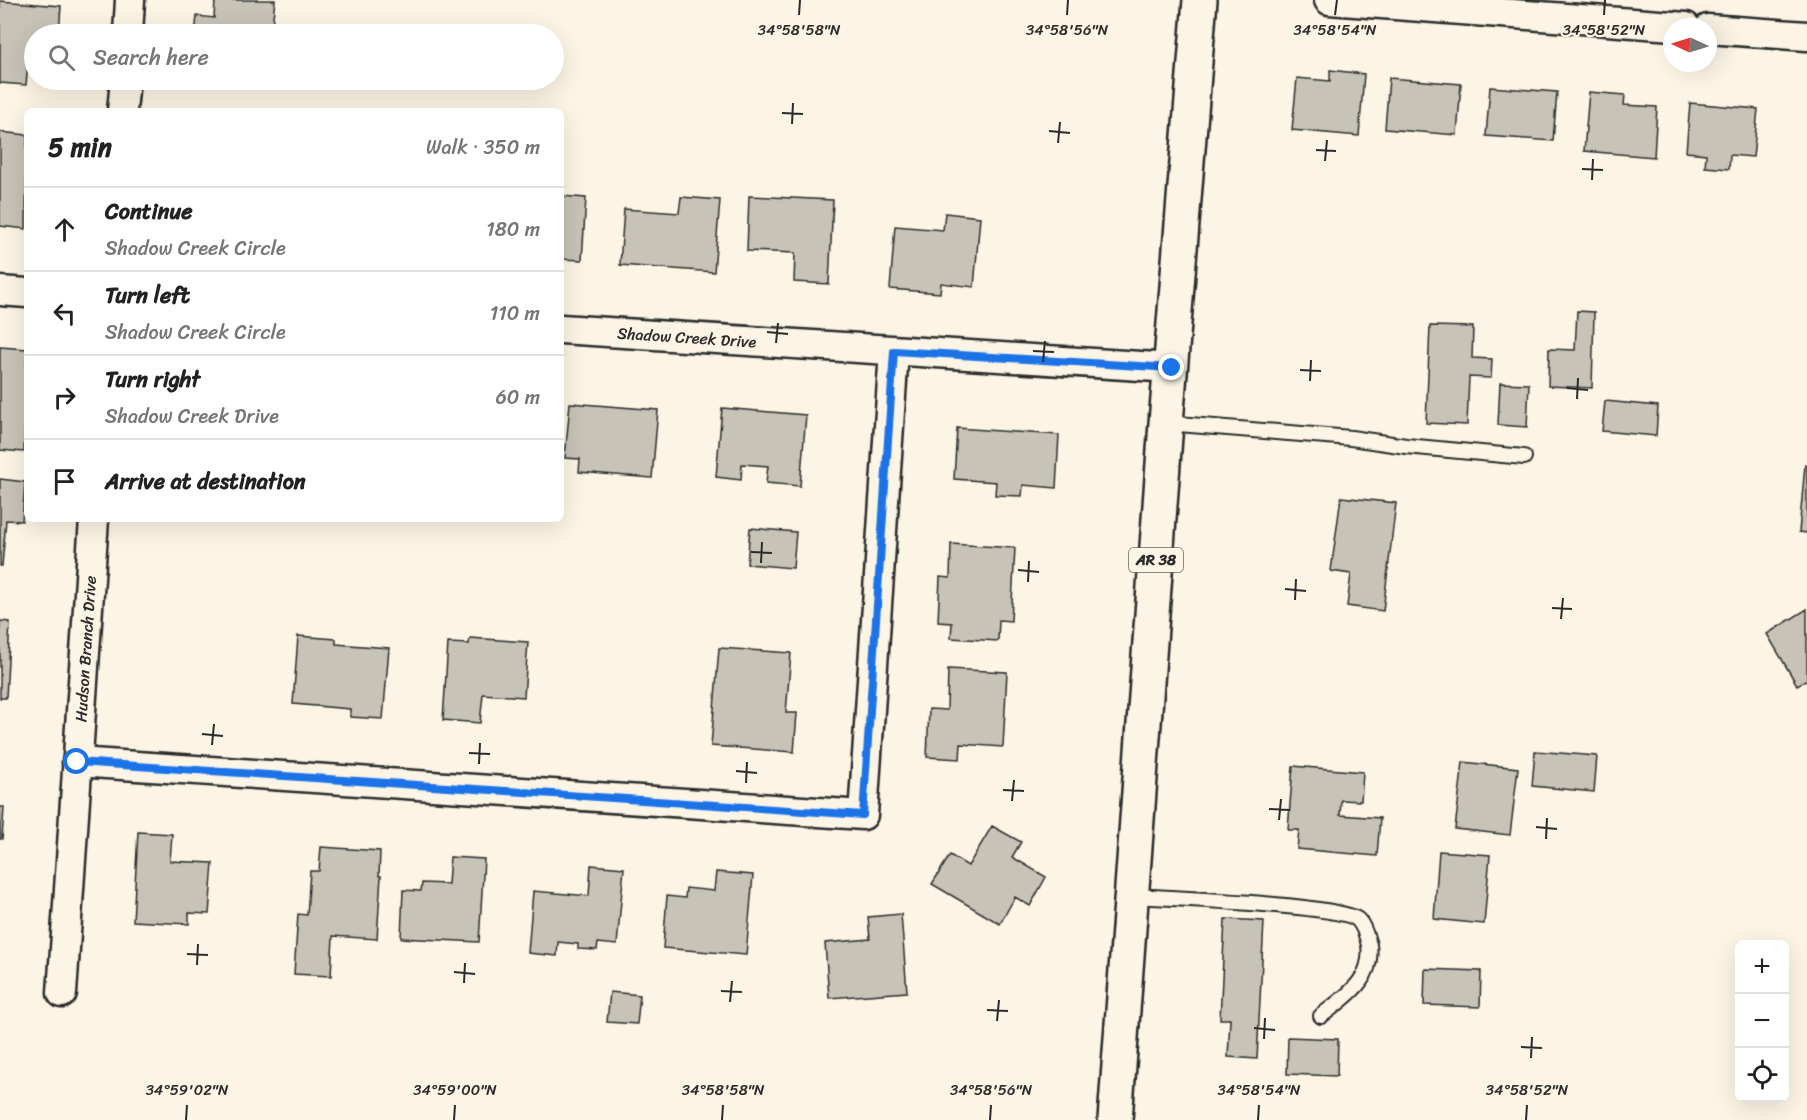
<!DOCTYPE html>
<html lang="en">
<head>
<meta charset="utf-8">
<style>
  body { margin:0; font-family:Sriracha,sans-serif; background:#f6f6f6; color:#222 }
  .controls { position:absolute; right:18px; bottom:18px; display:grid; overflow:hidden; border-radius:9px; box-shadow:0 6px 24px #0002 }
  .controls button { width:54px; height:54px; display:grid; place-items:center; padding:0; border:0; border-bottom:2px solid #e0e0e0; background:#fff; color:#222; font:30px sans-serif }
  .compass { position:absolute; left:1663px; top:18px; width:54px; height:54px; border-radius:50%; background:#fff; box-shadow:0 6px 24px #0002; rotate:274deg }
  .stop { position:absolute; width:18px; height:18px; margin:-14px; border:4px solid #1a73e8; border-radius:50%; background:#fff }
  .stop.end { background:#1a73e8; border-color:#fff; box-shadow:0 2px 6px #0008 }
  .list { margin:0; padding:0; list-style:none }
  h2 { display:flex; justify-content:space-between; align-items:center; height:78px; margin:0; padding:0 24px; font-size:26px }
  h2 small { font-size:20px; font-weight:400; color:#767676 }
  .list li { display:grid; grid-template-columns:39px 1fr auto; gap:18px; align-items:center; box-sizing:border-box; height:84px; padding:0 24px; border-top:2px solid #e0e0e0 }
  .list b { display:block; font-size:22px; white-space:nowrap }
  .list p { margin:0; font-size:20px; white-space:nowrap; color:#767676 }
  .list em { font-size:20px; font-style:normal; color:#767676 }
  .icon { flex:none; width:33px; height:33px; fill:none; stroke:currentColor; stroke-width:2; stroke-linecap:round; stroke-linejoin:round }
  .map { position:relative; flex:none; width:1807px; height:1120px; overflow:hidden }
  .search { position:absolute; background:#fff; box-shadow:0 6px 24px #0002; left:24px; top:24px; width:540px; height:66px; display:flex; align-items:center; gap:15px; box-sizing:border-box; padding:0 21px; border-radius:33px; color:#767676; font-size:22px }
  .panel { position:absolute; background:#fff; box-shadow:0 6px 24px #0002; left:24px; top:108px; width:540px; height:414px; border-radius:9px }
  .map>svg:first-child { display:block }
</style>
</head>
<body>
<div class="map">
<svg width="1807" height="1120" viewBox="0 0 1807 1120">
  <rect width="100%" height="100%" fill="#fcf5e5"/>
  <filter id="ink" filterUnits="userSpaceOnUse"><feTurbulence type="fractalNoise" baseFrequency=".0167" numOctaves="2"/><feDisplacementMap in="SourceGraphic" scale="12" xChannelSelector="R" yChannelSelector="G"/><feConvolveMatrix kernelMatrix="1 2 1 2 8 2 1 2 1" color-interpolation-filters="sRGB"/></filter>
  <g filter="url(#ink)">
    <path fill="#c8c3b7" stroke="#2b2b2b" stroke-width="1.5" d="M215,0H275L271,34H195L197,16L214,18Z
      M0,1L61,6L59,34H34V40H30L26,85L0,83Z
      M1330,70L1364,74L1359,136L1292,130L1297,78L1330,81Z
      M1389,78L1461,84L1457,135L1385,129Z
      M1490,87L1557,92L1553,141L1486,136Z
      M1589,92L1625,95L1624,105L1657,107L1654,157L1584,151Z
      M1690,103L1758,109L1753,157L1730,155L1729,169L1705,167L1706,154L1686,152Z
      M0,132L27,135L26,229L0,226Z
      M561,196L586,198L582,260L561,259Z
      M749,196L833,200L829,284L794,282L795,253L747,251Z
      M681,197L720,200L714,272L620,265L624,209L679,213Z
      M945,213L980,217L974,287L941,283L940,293L890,289L895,226L943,230Z
      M1577,311L1594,312L1592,388L1548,386L1549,349L1575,350Z
      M1430,326L1473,327L1472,358L1492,359L1491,378L1469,377L1467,425L1426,423Z
      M0,347L27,349L24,452L0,450Z
      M1500,383L1529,384L1527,427L1498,425Z
      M1605,401L1658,406L1656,436L1602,431Z
      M570,403L658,410L652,478L579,472L580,459L565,458Z
      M722,408L806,415L800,486L766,483L768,466L742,464L741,480L716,477Z
      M957,428L1059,435L1056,488L1023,485L1022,496L995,495L996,482L954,479Z
      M1805,465L1807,466V533L1799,532Z
      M0,479L25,482L22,521L6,520L2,566H0Z
      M1341,497L1396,503L1383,611L1347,606L1351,574L1331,571Z
      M750,528L796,532L793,568L747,564Z
      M951,544L1015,548L1011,621L999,620L998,641L951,638L952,623L938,622L940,577L950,578Z
      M1807,609V680L1797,685L1767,634Z
      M0,621L10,622L6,698H0Z
      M298,636L336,639V644L389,648L383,719L350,717V709L293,704Z
      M470,638L528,642L524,697L483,694L480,723L443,720L448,643L469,644Z
      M719,648L791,653L786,713H797L794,752L711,746Z
      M948,669L1007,672L1003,747L961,744L960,759L927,757L929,709L947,710Z
      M1535,751L1597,756L1594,792L1532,786Z
      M1463,762L1518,768L1510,835L1455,829Z
      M1293,766L1363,772L1361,801L1341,800L1340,815L1380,818L1377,856L1297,849L1299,830H1288Z
      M0,807H4L2,839H0Z
      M992,826L1021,842L1012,857L1046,877L1030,906L1015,897L1000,924L932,884L950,855L968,866Z
      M138,832L172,834L170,861L213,863L209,914L189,913V924L133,921Z
      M321,847L380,851L379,876H381L377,939L333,936L331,976L294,974L298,914L307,915L310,871H319Z
      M1439,851L1490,855L1484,924L1434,919Z
      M450,857L484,859L479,942L401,938L403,890L421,891L422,883L448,884Z
      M591,865L624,868L617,945L598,943L597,950L578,949V944L558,942L557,956L528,953L533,891L589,896Z
      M716,872L753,875L746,955L663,948L667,896L685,898L686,888L714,891Z
      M901,914L907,992L829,998L825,943L870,939L868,917Z
      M1225,919L1264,921L1257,1059L1228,1057L1230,1019H1220Z
      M1425,969L1481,971L1480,1007L1424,1005Z
      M610,992L640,995L637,1024L607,1022Z
      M1288,1037L1338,1039L1337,1076L1287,1074Z"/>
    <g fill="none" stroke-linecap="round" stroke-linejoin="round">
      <defs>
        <path id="service" d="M1166,423L1351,438L1406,446L1524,457
          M1132,896C1164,898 1343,905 1358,920C1364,926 1367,937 1369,945C1374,980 1345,997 1321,1016"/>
        <g id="minor">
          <path d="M1329,0L1686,27"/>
          <path d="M1708,29L1807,36"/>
          <path d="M128,34L130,0"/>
          <path d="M122,111L125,80"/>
          <path d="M0,291L27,293"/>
          <path id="s1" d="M561,329L1172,368"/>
          <path d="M77,762L863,815L894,351"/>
          <path id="s2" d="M62,993L94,519"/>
        </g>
        <path id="primary" d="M1115,1120L1166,423L1200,0"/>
      </defs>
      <use href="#service" stroke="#2b2b2b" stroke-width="18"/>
      <use href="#minor" stroke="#2b2b2b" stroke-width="33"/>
      <use href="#primary" stroke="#2b2b2b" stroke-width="38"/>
      <use href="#service" stroke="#fcf5e5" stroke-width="14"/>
      <use href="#minor" stroke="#fcf5e5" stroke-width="28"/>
      <use href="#primary" stroke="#fcf5e5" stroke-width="33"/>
    </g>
  </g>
  <g fill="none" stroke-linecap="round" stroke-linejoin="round" filter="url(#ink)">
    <path stroke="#1a73e8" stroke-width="8" d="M77,762L863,815L894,351L1172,368"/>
  </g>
  <path fill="none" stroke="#2b2b2b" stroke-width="2" d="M799,15L800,0M1067,15L1068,0M1335,15L1337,0M1604,15L1605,0M782,113L803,114M792,124L793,103M1049,131L1070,133M1058,143L1060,122M1316,150L1336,151M1325,161L1327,140M1582,169L1603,170M1592,180L1593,159M767,332L788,334M776,343L778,323M1033,351L1054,352M1043,362L1045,341M1300,370L1321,371M1310,381L1311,360M1567,388L1588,390M1577,399L1578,378M751,552L772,553M761,563L762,542M1018,570L1039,572M1028,582L1029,561M1285,589L1306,591M1295,600L1296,579M1552,608L1572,609M1561,619L1563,598M202,734L223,736M212,745L214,724M469,753L490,754M479,764L480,743M736,771L757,773M746,783L747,762M1003,790L1024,791M1012,801L1014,780M1269,809L1290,810M1279,820L1281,799M1536,827L1557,829M1546,839L1547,818M187,954L208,955M197,965L198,944M454,972L475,974M464,983L465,963M721,991L742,992M730,1002L732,981M987,1010L1008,1011M997,1021L999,1000M1254,1028L1275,1030M1264,1039L1265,1018M1521,1047L1542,1048M1531,1058L1532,1037M186,1120L187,1105M454,1120L455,1105M722,1120L723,1105M990,1120L991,1105M1258,1120L1259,1105M1526,1120L1527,1105"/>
  <g text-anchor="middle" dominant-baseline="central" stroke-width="4.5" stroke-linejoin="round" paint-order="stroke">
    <rect fill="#fcf5e5" stroke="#6a6863" stroke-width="1.5" x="1129" y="548" width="54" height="24" rx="4.5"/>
    <g font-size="15" font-weight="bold" fill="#2b2b2b">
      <text x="1156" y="560">AR 38</text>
    </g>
    <g font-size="16" fill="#2b2b2b" stroke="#fcf5e5">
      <text stroke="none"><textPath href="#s1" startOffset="126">Shadow Creek Drive</textPath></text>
      <text stroke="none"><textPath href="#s2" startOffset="345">Hudson Branch Drive</textPath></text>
    </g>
  </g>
  <g font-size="15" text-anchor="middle" fill="#2b2b2b" stroke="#fcf5e5" stroke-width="4.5" stroke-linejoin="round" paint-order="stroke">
    <text x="799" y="35">34°58'58"N</text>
    <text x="1067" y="35">34°58'56"N</text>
    <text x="1335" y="35">34°58'54"N</text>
    <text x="1604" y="35">34°58'52"N</text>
    <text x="187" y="1095">34°59'02"N</text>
    <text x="455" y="1095">34°59'00"N</text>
    <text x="723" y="1095">34°58'58"N</text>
    <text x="991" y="1095">34°58'56"N</text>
    <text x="1259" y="1095">34°58'54"N</text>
    <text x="1527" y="1095">34°58'52"N</text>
  </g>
</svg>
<div class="controls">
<button>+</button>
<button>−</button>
<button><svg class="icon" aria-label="locate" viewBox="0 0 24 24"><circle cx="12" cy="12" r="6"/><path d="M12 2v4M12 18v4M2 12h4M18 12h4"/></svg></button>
</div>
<svg class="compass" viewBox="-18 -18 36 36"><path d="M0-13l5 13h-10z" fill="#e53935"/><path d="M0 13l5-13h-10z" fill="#767676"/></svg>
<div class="stop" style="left:77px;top:762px"></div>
<div class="stop end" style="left:1172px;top:368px"></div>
<div class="search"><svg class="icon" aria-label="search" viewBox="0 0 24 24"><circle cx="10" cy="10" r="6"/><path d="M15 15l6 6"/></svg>Search here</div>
<section class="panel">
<h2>5 min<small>Walk · 350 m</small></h2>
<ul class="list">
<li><svg class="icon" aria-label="ahead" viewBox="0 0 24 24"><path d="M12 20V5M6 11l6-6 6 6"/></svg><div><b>Continue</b><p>Shadow Creek Circle</p></div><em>180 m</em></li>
<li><svg class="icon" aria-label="left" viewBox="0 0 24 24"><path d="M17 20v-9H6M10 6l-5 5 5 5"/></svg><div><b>Turn left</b><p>Shadow Creek Circle</p></div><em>110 m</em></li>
<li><svg class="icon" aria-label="right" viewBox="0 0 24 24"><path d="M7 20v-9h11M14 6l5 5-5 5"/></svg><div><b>Turn right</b><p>Shadow Creek Drive</p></div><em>60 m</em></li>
<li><svg class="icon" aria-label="arrive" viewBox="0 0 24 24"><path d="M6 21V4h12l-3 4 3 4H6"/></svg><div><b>Arrive at destination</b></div></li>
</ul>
</section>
</div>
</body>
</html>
